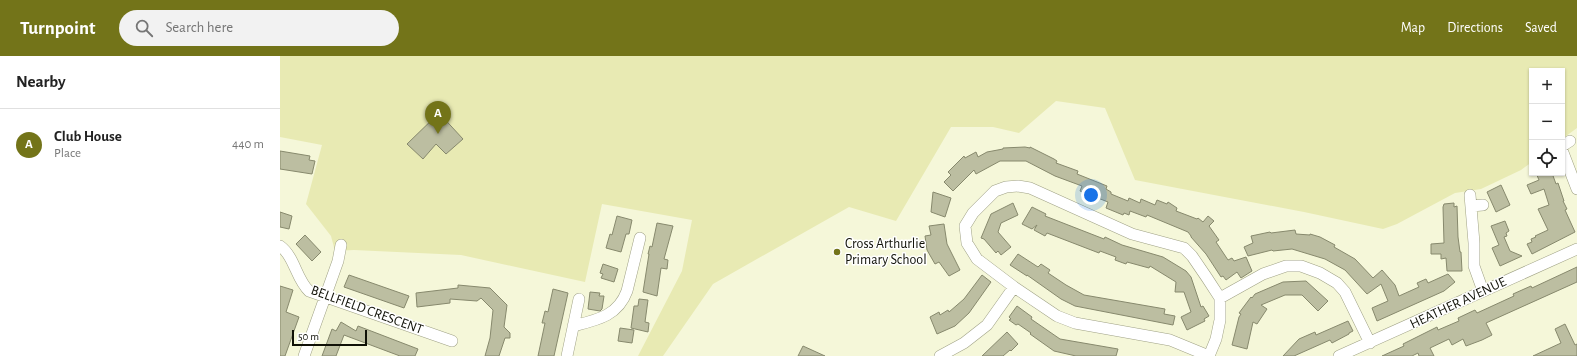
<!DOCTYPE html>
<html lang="en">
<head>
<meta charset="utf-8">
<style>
  body { margin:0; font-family:"Alegreya Sans",sans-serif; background:#f2f2f2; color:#222 }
  .controls { position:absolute; right:12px; top:12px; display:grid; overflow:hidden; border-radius:0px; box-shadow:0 1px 3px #0004 }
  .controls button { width:36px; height:36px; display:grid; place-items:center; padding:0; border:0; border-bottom:1px solid #e0e0e0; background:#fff; color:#222; font:20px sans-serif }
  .scale { position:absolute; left:12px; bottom:10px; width:75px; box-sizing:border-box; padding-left:4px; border:2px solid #101107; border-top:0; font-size:11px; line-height:14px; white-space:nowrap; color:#101107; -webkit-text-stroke:3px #fff; paint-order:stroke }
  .you { position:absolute; left:811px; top:139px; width:14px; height:14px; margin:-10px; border:3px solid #fff; border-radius:50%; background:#1a73e8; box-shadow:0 0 0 6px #1a73e833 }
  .badge { display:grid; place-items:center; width:26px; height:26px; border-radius:50%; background:#737419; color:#fff; font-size:13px; font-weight:700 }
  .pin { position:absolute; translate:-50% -33px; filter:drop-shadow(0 1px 2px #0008) }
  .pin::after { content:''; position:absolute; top:21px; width:14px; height:12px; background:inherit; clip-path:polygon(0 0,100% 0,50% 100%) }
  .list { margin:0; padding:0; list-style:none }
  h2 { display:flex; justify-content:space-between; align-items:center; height:52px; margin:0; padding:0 16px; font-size:17px }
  h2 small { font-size:13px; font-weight:400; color:#767676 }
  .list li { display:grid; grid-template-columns:26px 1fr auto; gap:12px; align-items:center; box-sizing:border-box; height:72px; padding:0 16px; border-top:1px solid #e0e0e0 }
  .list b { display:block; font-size:15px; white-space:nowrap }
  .list p { margin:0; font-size:13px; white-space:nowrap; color:#767676 }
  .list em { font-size:13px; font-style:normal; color:#767676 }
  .icon { flex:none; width:22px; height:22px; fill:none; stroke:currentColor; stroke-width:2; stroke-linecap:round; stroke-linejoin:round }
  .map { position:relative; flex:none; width:1297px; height:300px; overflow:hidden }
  header { display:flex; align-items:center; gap:24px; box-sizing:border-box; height:56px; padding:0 20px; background:#737419; color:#fff }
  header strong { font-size:19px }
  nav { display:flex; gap:22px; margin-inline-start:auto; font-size:14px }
  .search { width:280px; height:36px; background:#f2f2f2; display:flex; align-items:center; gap:10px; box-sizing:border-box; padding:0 14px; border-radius:22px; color:#767676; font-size:15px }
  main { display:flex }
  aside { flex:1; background:#fff }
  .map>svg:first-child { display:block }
</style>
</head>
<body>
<header>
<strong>Turnpoint</strong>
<div class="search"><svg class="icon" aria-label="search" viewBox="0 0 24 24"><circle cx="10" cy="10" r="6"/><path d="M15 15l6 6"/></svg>Search here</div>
<nav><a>Map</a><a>Directions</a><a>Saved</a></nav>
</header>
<main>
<aside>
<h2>Nearby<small></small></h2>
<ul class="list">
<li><span class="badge">A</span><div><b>Club House</b><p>Place</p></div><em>440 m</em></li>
</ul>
</aside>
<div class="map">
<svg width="1297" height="300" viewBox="0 0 1297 300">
  <rect width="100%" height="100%" fill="#f5f7d9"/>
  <path fill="#e8eab3" d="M0,0H1297V72L1282,83V15H1252V106L1241,114L1201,133L1175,137L1117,168L1103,173L1024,156L855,124L825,52L776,45L739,77L713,71H671L616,165L569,151L433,228L383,300H358L402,215L412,164L322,148L305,226L181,199L74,194L55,195L51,180L26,148L42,89L0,81Z"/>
  <path fill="#bcbea1" stroke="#87896d" d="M159,57L183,83L166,98L156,88L143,103L127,88Z
    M745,91L750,92V91L774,103L777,105L776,107L798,115L797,118L827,130L826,133L831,136V138L848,145L849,142L860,147L861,143L875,149L877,144L887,148L888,146L897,152L896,155L917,163L918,162L923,166L928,160L934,165L929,170L939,184L936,186L948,204L952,202L954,205L966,201L972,215L961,222L957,216L946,224L943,220L941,221L926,198L911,181V180L908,176L867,159L866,161L850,155L849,159L844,157L843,159L826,152L828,146L800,135L802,130L775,120L746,105H720L696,118L694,114L673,135L664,126L671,119L668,116L684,100L685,102L696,96L698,101L707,96L723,93V92Z
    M0,95L30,100L29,104L35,105L32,118L0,113Z
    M1256,117H1272L1276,128L1278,127L1284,145H1283L1287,153L1285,154L1295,176L1252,198L1247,188L1252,186L1251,183L1256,181L1255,180L1268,174L1258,153L1269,149L1264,133L1251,138L1247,129L1259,124Z
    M1221,129L1230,149L1216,156L1207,136Z
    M653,136L671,142L665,161L651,156Z
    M733,147L738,159L721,167L718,176L731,191L721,199L718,195L716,197L704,183L701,182L711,158Z
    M1174,147V151L1177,150L1178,181L1180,196H1181L1182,215H1167L1166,202L1161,203V198H1151V188L1164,187L1163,151L1164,148Z
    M752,151L766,158L765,160L824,183L825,181L842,189L883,201L906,215L911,221L921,251L923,250L929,260L924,263L925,265L907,274L901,261L911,256L904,236H895L896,226L870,210L869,212L847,206L846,208L835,204L836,201L820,195L819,197L767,177L765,180L754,174L757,169L752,173L742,168Z
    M0,156L12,160L9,173L0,171Z
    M337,160L352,164L349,178H346L341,196L326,192L330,178L332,179Z
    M1225,165L1229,175L1226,177L1227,180L1224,181L1230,195L1242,200L1220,210L1212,192L1219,189L1211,170Z
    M377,167L393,170L384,203L388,204L387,213L381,212L377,240L363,236L369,198H368L370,190L372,191Z
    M664,168L667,188L680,214L669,220L659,206L655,208L647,194L645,180L651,179L649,170Z
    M1015,174L1016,178L1030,179V178L1040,181L1055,189L1054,191L1075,203L1093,222L1102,214L1115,229L1119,240L1139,231L1137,227L1146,223L1148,227L1168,218L1175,226L1164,235L1097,265L1092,252L1108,245L1101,228L1087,238L1065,214L1045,203L1012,193L993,195L992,194L968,200L964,191L973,187L971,180L990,176L991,177Z
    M25,179L41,196L32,205L16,188Z
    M738,198L758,211L761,208L770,214L768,217L786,229L804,239L885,253L884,258L895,260L893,269L795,250L781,243L747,219V220L730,209Z
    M323,208L338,213L334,226L321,222L323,218L320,217Z
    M1297,211V226L1206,267L1212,279L1202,284L1186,290L1183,283L1172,289L1169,283L1150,292L1154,300H1139L1138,297L1132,300H1102L1124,290L1123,288L1157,271L1158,274L1179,265L1178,262L1195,254L1197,257L1234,240L1233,238L1251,230L1252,232Z
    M69,219L129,240L124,252L64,231Z
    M702,219L711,226L689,257L675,270L657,278L650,261L659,256L660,259L668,254L669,256L684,243Z
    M1026,225L1048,245L1038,255L1022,239H1005L981,249L987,253L977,268L973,266L967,293L952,289L959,261L961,258L959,257L971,241L972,242L975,238L1003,226Z
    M178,229L210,232L227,249L224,271L230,277V282H225L219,300H205L210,282L213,254L201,242L197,245L170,243V247L137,251L136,237L178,232Z
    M0,230L13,234L6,256L19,261L5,300H0Z
    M273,233L288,237L274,300H258L265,267H262L265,255L268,256Z
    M310,236L320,237L319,240H324L322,253L320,255L308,253Z
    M359,243L368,244L365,266L369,267L368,276L351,272L354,250H358Z
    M737,250L752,261L751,263L780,283L838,293L836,300H796L774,295L750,278L751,277L738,268L736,269L729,264L731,263L729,261Z
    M1068,265L1073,275L1069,277V278L1052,287L1050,284L1014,300H1003L1019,283L1035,276L1036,279Z
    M61,266L76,275L78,270L138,293L135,300H120L64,279L56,300H42L52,273L56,275Z
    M1285,268L1295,289L1297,288V300H1253L1281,287L1275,273Z
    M340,272L354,274L352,287L338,285Z
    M727,276L738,288L731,295L730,294L723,300H702Z
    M523,290L545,300H518Z"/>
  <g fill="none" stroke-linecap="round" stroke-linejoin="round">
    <defs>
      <path id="street" d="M1282,90L1290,85
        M1282,94L1297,133
        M738,130L750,132L852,178L904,192L912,200L927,222L940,242V264L936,283L929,300L890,284L795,267L777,260L734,231L697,203L687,187L685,170L693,157L715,135L726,131Z
        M1190,139L1194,187V210L1203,235
        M1191,150L1203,149
        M0,190C15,201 16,223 29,235L172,285
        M940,242L983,218L1006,210H1021L1040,217L1057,227L1065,236L1090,287
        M293,270C317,264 338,260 347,235L360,182
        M24,300L58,205L61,189
        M287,300L299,243
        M660,300L684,287L707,269L734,231
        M1059,300L1297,193"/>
    </defs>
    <use href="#street" stroke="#9fa185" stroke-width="12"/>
    <use href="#street" stroke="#fff" stroke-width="11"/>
  </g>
  <circle fill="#737419" stroke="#fff" stroke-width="1.5" cx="557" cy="196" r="4"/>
  <g text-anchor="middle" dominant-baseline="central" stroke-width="3" stroke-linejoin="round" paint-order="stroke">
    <g font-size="14" fill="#101107" stroke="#fff" text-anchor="start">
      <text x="565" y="188">Cross Arthurlie<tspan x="565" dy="16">Primary School</tspan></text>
    </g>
    <g font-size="14" fill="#101107" stroke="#fff">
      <text transform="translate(1178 247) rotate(-25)">HEATHER AVENUE</text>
      <text transform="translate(87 254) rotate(20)">BELLFIELD CRESCENT</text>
    </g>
  </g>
</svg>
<div class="controls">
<button>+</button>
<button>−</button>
<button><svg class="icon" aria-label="locate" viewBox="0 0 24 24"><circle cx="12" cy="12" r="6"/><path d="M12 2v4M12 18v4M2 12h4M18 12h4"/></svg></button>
</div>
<div class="scale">50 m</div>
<div class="you"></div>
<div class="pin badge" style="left:158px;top:78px">A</div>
</div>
</main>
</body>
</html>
